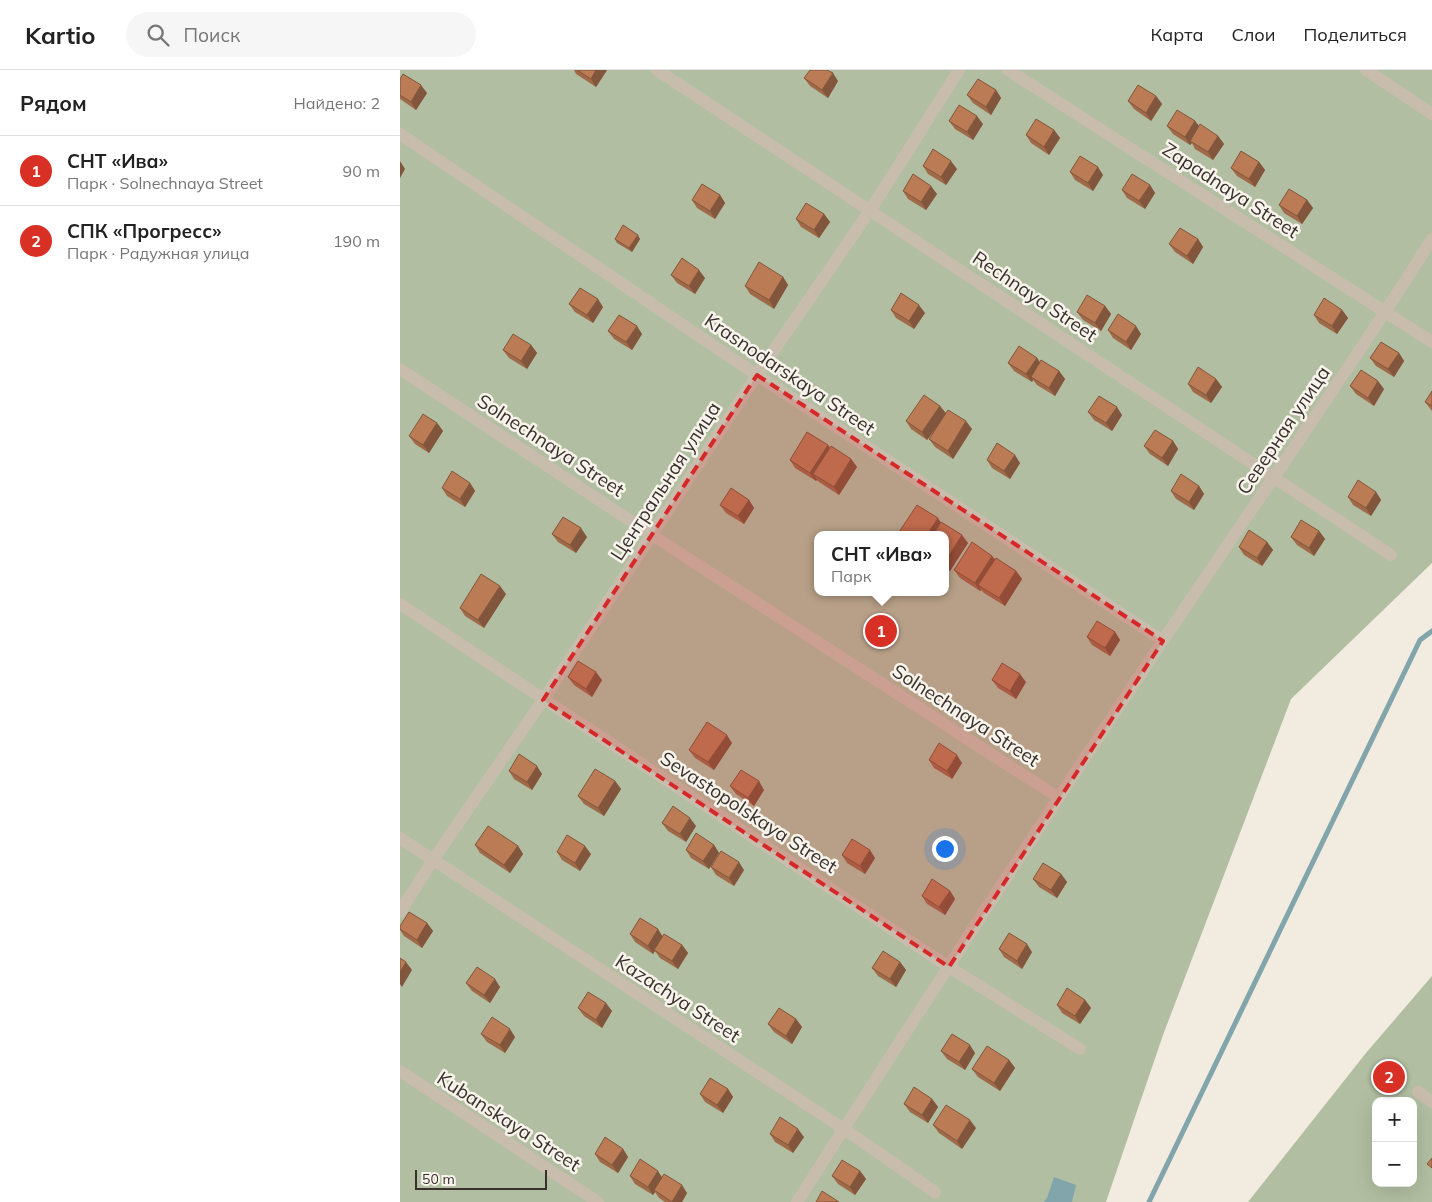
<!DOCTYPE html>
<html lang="ru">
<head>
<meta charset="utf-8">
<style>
  body { margin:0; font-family:Mulish,sans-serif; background:#f6f6f6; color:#222 }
  .controls { position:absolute; right:15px; bottom:15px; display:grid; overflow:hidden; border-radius:10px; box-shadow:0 5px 20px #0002 }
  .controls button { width:45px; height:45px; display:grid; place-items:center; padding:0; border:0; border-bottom:1px solid #e0e0e0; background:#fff; color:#222; font:25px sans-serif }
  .scale { position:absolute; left:15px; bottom:12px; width:132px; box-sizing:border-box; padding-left:5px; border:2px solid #37302b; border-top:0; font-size:14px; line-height:18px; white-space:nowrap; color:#37302b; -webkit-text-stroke:4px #f8f4ec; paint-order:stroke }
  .you { position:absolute; left:544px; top:778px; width:18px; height:18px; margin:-12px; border:4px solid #fff; border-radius:50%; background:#1a73e8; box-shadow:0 0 0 8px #1a73e833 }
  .badge { display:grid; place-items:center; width:32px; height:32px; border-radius:50%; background:#d93025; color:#fff; font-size:16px; font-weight:700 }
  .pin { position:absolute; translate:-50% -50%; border:2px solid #fff; box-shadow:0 1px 5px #0006 }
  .popup { position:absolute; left:414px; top:461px; width:135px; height:65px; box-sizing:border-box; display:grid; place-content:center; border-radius:10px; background:#fff; filter:drop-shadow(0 1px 4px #0005); font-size:16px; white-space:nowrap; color:#767676 }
  .popup b { font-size:19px; color:#222 }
  .popup::after { content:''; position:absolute; left:50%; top:100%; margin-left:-10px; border:10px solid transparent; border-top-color:#fff }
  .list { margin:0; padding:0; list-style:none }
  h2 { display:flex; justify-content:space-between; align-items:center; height:65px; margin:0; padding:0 20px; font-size:21px }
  h2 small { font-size:16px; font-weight:400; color:#767676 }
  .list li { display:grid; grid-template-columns:32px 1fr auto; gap:15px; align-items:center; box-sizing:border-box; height:70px; padding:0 20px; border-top:1px solid #e0e0e0 }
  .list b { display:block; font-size:19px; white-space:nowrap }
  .list p { margin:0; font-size:16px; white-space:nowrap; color:#767676 }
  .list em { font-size:16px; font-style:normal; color:#767676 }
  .icon { flex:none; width:28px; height:28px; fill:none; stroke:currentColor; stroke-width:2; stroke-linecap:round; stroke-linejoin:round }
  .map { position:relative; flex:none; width:1032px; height:1132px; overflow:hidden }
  header { display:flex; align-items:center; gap:30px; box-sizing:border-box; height:70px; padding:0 25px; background:#fff; border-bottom:1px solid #e0e0e0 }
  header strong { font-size:24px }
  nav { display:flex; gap:28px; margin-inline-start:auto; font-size:18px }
  .search { width:350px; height:45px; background:#f6f6f6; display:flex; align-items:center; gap:12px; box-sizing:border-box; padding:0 18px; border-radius:28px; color:#767676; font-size:19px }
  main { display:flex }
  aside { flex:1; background:#fff }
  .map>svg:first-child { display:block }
</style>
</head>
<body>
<header>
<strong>Kartio</strong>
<div class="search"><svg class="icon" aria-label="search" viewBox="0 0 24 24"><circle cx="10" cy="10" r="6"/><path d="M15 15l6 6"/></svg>Поиск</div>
<nav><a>Карта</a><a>Слои</a><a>Поделиться</a></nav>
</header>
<main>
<aside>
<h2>Рядом<small>Найдено: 2</small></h2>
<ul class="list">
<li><span class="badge">1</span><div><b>СНТ «Ива»</b><p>Парк · Solnechnaya Street</p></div><em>90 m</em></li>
<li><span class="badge">2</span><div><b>СПК «Прогресс»</b><p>Парк · Радужная улица</p></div><em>190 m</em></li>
</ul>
</aside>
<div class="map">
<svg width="1032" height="1132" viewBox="0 0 1032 1132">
  <rect width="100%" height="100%" fill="#f1ebe0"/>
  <path fill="#b1bea1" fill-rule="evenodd" d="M0,0H1032V493L891,629L763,965L706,1132H0ZM417,465H545V522H417Z
    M1032,906V1132H848L966,983ZM976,1031H1013V1113H976Z"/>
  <path fill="#82a4ab" d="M654,1107L676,1115L672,1132H644L647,1128Z"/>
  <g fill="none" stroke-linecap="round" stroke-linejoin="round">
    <path stroke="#82a4ab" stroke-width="5" d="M749,1132L1020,570L1032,561"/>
    <path stroke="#c8bdad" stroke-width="12" d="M257,0C503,160 745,325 991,485
      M608,0L1032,272
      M966,0L1032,44
      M0,64L357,305L763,571
      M0,299L252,465L659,728
      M0,534L549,897L680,979
      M0,768L444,1059L535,1122
      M0,842L33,790L143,630L357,305L471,139L559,0
      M0,1001L198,1132
      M1018,1022L1032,1032
      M397,1132C518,943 639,755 764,569C853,436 946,305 1032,169"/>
  </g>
  <path fill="#a06a49" d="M174,0H207L196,17L176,4Z
    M404,8L438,11L428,28L410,16Z
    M0,9L27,23L16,40L0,29Z
    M596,20L601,28L591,45L573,33L567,25Z
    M756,26L762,34L751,51L734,39L728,31Z
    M549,51L583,54L573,70L555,59Z
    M795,51L799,56L818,66L824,74L813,90L795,79L792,73L790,75L773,64L767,56Z
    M654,60L660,68L649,85L631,73L626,65Z
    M859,92L865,100L855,117L837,106L831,98Z
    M523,96L557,99L546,115L528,104Z
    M670,102L703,105L693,121L675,110Z
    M750,115L755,123L745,139L727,128L722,120Z
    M503,121L537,124L526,140L508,129Z
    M320,125L325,133L315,149L297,138L292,130Z
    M907,130L913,138L902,154L884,143L879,135Z
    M424,144L430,152L419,168L401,157L396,149Z
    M215,169H240L232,182L217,173Z
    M798,169L803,177L793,194L775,182L769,174Z
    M271,205L305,208L295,224L277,213Z
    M383,207L388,215L374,239L350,224L345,216Z
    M169,234L203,237L193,253L175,242Z
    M705,236L711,244L701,261L683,250L677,242Z
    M491,240L525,243L514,259L496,248Z
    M942,240L948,248L937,264L919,253L914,245Z
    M708,260L741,264L731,280L713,268Z
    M208,261L242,264L232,280L214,269Z
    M131,275L137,283L127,299L109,288L103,280Z
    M999,283L1004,291L994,307L976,296L970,288Z
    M637,288L640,292L659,301L665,309L655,326L637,315L633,310L632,312L614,301L608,293Z
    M816,309L822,317L811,333L793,322L788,314Z
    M950,316L984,319L974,336L956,324Z
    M1032,321V341L1025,332Z
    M540,336L546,343L572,359L553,389L535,377L529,369L535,359L527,370L511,359L506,351Z
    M688,342L722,345L712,361L694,350Z
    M37,353L43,361L29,383L15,374L9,366Z
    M773,371L778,379L768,396L750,384L744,376Z
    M428,375L430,378L451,389L457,397L439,425L419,412L417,410L416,411L395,398L390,390Z
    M587,390L620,393L610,409L592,398Z
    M70,413L75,421L65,437L47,426L42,418Z
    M799,416L804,424L794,440L776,429L771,421Z
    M976,422L981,430L971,446L953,435L948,427Z
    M349,430L354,438L344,454L326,443L320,435Z
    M541,453L568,473L550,501L545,497V465H501L499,462Z
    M919,461L925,469L914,486L897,475L891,467Z
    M152,464L187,467L176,483L158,472Z
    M867,472L873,480L862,496L844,485L839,477Z
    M592,486L595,489L616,501L622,509L605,536L584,523L581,520L580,521L560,508L554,500Z
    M106,524L84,558L65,546L60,538Z
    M715,562L720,570L710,586L692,575L687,567Z
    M168,607L202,610L192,627L174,615Z
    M592,610L626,612L616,629L598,618Z
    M332,673L314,700L295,688L289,680Z
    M529,690L562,693L552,709L534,698Z
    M109,701L142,704L132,720L114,709Z
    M215,711L221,719L204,746L184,734L178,726Z
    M330,716L364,720L354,736L336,724Z
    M262,753L296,756L286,772L268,761Z
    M75,775L118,776L123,784L110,803L80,783Z
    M314,775L319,783L309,799L291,788L286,780Z
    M157,782L191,784L180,801L162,790Z
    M442,785L475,788L465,804L447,793Z
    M311,797L344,800L334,816L316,805Z
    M661,804L667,812L657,828L639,817L633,809Z
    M550,821L555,829L545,845L527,834L522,826Z
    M27,853L33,861L22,878L4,866L0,860V856Z
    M230,864L263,866L282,875L288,883L278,899L260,888L255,881L253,884L235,872Z
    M599,879L632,882L622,899L604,887Z
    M500,892L506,900L496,917L478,906L472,898Z
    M66,913L100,917L90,933L72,921Z
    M685,930L691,938L680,954L662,943L657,935Z
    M178,938L212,941L202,958L184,946Z
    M396,949L402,957L392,974L374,962L368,954Z
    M81,964L115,967L105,983L87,972Z
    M541,981L575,983L565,1000L547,989Z
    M609,990L615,998L600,1021L578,1007L572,999Z
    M328,1019L333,1027L323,1043L305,1032L300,1024Z
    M532,1029L538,1037L528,1053L510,1042L504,1034Z
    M533,1055L576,1058L562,1079L539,1063Z
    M370,1064L404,1067L393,1083L375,1072Z
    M223,1079L228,1087L218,1103L200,1092L195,1084Z
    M460,1101L466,1109L455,1125L438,1114L432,1106Z
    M230,1106L262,1107L287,1123L282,1132H265L259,1128L255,1122L253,1125L235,1114Z"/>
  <path fill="#82563c" d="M196,0H207L196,17L191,9Z
    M433,3L438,11L428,28L422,20Z
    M21,15L27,23L16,40L11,32Z
    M596,20L601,28L591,45L586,37Z
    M756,26L762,34L751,51L746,43Z
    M577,46L583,54L573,70L567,62Z
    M795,51L801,59L790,71L792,73L790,75L785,67Z
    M654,60L660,68L649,85L644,77Z
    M818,66L824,74L813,90L808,82Z
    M0,91L5,99L0,108Z
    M551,91L557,99L546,115L541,107Z
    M859,92L865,100L855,117L849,109Z
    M698,97L703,105L693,121L688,113Z
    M750,115L755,123L745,139L739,131Z
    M531,116L537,124L526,140L521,132Z
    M320,125L325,133L315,149L310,141Z
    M907,130L913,138L902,154L897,146Z
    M424,144L430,152L419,168L414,160Z
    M238,165L240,169L232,182L229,178Z
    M798,169L803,177L793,194L787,186Z
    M299,200L305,208L295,224L289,216Z
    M383,207L388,215L374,239L369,230Z
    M198,229L203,237L193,253L187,245Z
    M519,235L525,243L514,259L509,251Z
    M705,236L711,244L701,261L695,253Z
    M942,240L948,248L937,264L932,256Z
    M237,256L242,264L232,280L226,272Z
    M736,256L741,264L731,280L726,272Z
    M131,275L137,283L127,299L121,291Z
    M999,283L1004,291L994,307L988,299Z
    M637,288L642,296L631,307L633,310L632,312L626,304Z
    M659,301L665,309L655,326L649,318Z
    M816,309L822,317L811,333L806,325Z
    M978,311L984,319L974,336L968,328Z
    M540,336L546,344L527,370L522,362Z
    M717,337L722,345L712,361L706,353Z
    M566,351L572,359L553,389L548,381Z
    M37,353L43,361L29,383L23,375Z
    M773,371L778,379L768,396L762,388Z
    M428,375L434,383L413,404L417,410L416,411L410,403Z
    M615,385L620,393L610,409L604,401Z
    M451,389L457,397L439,425L434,417Z
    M70,413L75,421L65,437L60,429Z
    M799,416L804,424L794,440L789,432Z
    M976,422L981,430L971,446L966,438Z
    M349,430L354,438L344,454L338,446Z
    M538,448L543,456L538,465H527Z
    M181,458L187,467L176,483L170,475Z
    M919,461L925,469L914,486L909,478Z
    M562,465L568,473L550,501L545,492Z
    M867,472L873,480L862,496L857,488Z
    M592,486L598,494L578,515L581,520L580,521L575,513Z
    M616,501L622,509L605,536L599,528Z
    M100,516L106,524L84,558L78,550Z
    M715,562L720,570L710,586L705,578Z
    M196,602L202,610L192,627L186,619Z
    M620,604L626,612L616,629L610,621Z
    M327,665L332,673L314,700L308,692Z
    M557,685L562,693L552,709L547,701Z
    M137,696L142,704L132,720L127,712Z
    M215,711L221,719L204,746L198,738Z
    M359,711L364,720L354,736L348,728Z
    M290,748L296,756L286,772L280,764Z
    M314,775L319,783L309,799L303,791Z
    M118,776L123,784L110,803L104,795Z
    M185,776L191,784L180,801L175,793Z
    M470,780L475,788L465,804L460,796Z
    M339,792L344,800L334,816L329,808Z
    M661,804L667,812L657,828L651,820Z
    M550,821L555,829L545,845L539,837Z
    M27,853L33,861L22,878L17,870Z
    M258,859L263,867L253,884L248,876Z
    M627,874L632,882L622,899L617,891Z
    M282,875L288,883L278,899L272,891Z
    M6,892L12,900L2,917L0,914V902Z
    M500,892L506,900L496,917L490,909Z
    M95,909L100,917L90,933L84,925Z
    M685,930L691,938L680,954L675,946Z
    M206,933L212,941L202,958L196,950Z
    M396,949L402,957L392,974L386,966Z
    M110,959L115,967L105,983L100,975Z
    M570,975L575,983L565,1000L559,992Z
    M609,990L615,998L600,1021L594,1013Z
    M328,1019L333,1027L323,1043L317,1035Z
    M532,1029L538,1037L528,1053L522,1045Z
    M570,1050L576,1058L562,1079L557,1071Z
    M398,1059L404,1067L393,1083L388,1075Z
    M223,1079L228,1087L218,1103L212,1095Z
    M258,1101L263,1109L254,1120L255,1122L253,1125L248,1117Z
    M460,1101L466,1109L455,1125L450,1117Z
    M282,1115L287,1123L282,1132H272Z"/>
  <path fill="#ba7b55" stroke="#82563c" d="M177,0H196L191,9Z
    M410,0H427L433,3L422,20L404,8Z
    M3,4L21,15L11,32L0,25V9Z
    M578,9L596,20L586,37L567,25Z
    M738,15L756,26L746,43L728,31Z
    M559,35L577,46L567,62L549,51Z
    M777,40L795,51L785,67L767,56Z
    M636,49L654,60L644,77L626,65Z
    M800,54L818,66L808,82L790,71Z
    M533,79L551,91L541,107L523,96Z
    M841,81L859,92L849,109L831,98Z
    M680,86L698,97L688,113L670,102Z
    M513,104L531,116L521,132L503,121Z
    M732,104L750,115L739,131L722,120Z
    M302,114L320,125L310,141L292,130Z
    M889,119L907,130L897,146L879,135Z
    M406,133L424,144L414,160L396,149Z
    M223,155L238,165L229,178L215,169Z
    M780,158L798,169L787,186L769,174Z
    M282,188L299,200L289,216L271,205Z
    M359,192L383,207L369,230L345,216Z
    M180,218L198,229L187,245L169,234Z
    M501,223L519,235L509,251L491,240Z
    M687,225L705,236L695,253L677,242Z
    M924,228L942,240L932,256L914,245Z
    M718,244L736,256L726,272L708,260Z
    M219,245L237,256L226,272L208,261Z
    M113,264L131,275L121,291L103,280Z
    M981,272L999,283L988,299L970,288Z
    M619,276L637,288L626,304L608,293Z
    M641,290L659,301L649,318L631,307Z
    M798,297L816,309L806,325L788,314Z
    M961,300L978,311L968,328L950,316Z
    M1032,321V336L1025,332Z
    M524,325L540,336L522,362L506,351Z
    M699,326L717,337L706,353L688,342Z
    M548,340L566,351L548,381L529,369Z
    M23,344L37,353L23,375L9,366Z
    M755,360L773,371L762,388L744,376Z
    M407,362L428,375L410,403L390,390Z
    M597,373L615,385L604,401L587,390Z
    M431,376L451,389L434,417L413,404Z
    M52,401L70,413L60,429L42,418Z
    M781,404L799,416L789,432L771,421Z
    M958,410L976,422L966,438L948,427Z
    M331,418L349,430L338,446L320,435Z
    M517,435L538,448L527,465H503L499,462Z
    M163,447L181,458L170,475L152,464Z
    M901,450L919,461L909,478L891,467Z
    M541,452L562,465L545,492V465H533Z
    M849,460L867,472L857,488L839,477Z
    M572,472L592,486L575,513L554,500Z
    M596,488L616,501L599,528L578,515Z
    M81,504L100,516L78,550L60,538Z
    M697,551L715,562L705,578L687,567Z
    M178,591L196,602L186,619L168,607Z
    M602,593L620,604L610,621L592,610Z
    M307,652L327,665L308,692L289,680Z
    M539,673L557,685L547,701L529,690Z
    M119,684L137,696L127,712L109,701Z
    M195,699L215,711L198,738L178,726Z
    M341,700L359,711L348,728L330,716Z
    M273,736L290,748L280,764L262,753Z
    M88,756L118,776L104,795L75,775Z
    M296,763L314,775L303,791L286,780Z
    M167,765L185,776L175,793L157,782Z
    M452,769L470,780L460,796L442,785Z
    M321,781L339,792L329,808L311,797Z
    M643,793L661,804L651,820L633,809Z
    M532,809L550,821L539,837L522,826Z
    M9,842L27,853L17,870L0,859V856Z
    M240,848L258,859L248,876L230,864Z
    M609,863L627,874L617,891L599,879Z
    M264,864L282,875L272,891L254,880Z
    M483,881L500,892L490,909L472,898Z
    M0,888L6,892L0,902Z
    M77,897L95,909L84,925L66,913Z
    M667,918L685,930L675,946L657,935Z
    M188,922L206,933L196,950L178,938Z
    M379,938L396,949L386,966L368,954Z
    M92,947L110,959L100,975L81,964Z
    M552,964L570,975L559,992L541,981Z
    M587,976L609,990L594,1013L572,999Z
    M310,1008L328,1019L317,1035L300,1024Z
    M514,1017L532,1029L522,1045L504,1034Z
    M546,1035L570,1050L557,1071L533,1055Z
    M380,1047L398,1059L388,1075L370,1064Z
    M205,1067L223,1079L212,1095L195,1084Z
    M1032,1088V1098L1027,1094Z
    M240,1089L258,1101L248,1117L230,1106Z
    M442,1090L460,1101L450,1117L432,1106Z
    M264,1104L282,1115L272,1132L254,1120Z
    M422,1121L439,1132H416Z"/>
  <path fill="#d62828" fill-opacity="0.2" stroke="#d62828" stroke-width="4" stroke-dasharray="10 6" stroke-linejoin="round" d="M357,305L763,571L549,897L143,630Z"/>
  <g text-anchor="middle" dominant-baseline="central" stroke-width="5" stroke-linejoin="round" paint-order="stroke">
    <g font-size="19" fill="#37302b" stroke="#f8f4ec">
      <text transform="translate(831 120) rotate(33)">Zapadnaya Street</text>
      <text transform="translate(635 226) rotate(34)">Rechnaya Street</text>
      <text transform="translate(390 304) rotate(34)">Krasnodarskaya Street</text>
      <text transform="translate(883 360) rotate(-56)">Северная улица</text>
      <text transform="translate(151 375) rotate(33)">Solnechnaya Street</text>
      <text transform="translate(265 411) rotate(-57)">Центральная улица</text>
      <text transform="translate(566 645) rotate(33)">Solnechnaya Street</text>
      <text transform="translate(349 742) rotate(33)">Sevastopolskaya Street</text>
      <text transform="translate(278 928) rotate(33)">Kazachya Street</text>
      <text transform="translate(109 1051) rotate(33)">Kubanskaya Street</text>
    </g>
  </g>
</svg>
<div class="controls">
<button>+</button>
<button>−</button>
</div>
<div class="scale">50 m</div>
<div class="you"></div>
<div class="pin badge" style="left:481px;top:561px">1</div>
<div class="popup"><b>СНТ «Ива»</b>Парк</div>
<div class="pin badge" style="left:989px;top:1007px">2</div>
</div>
</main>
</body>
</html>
